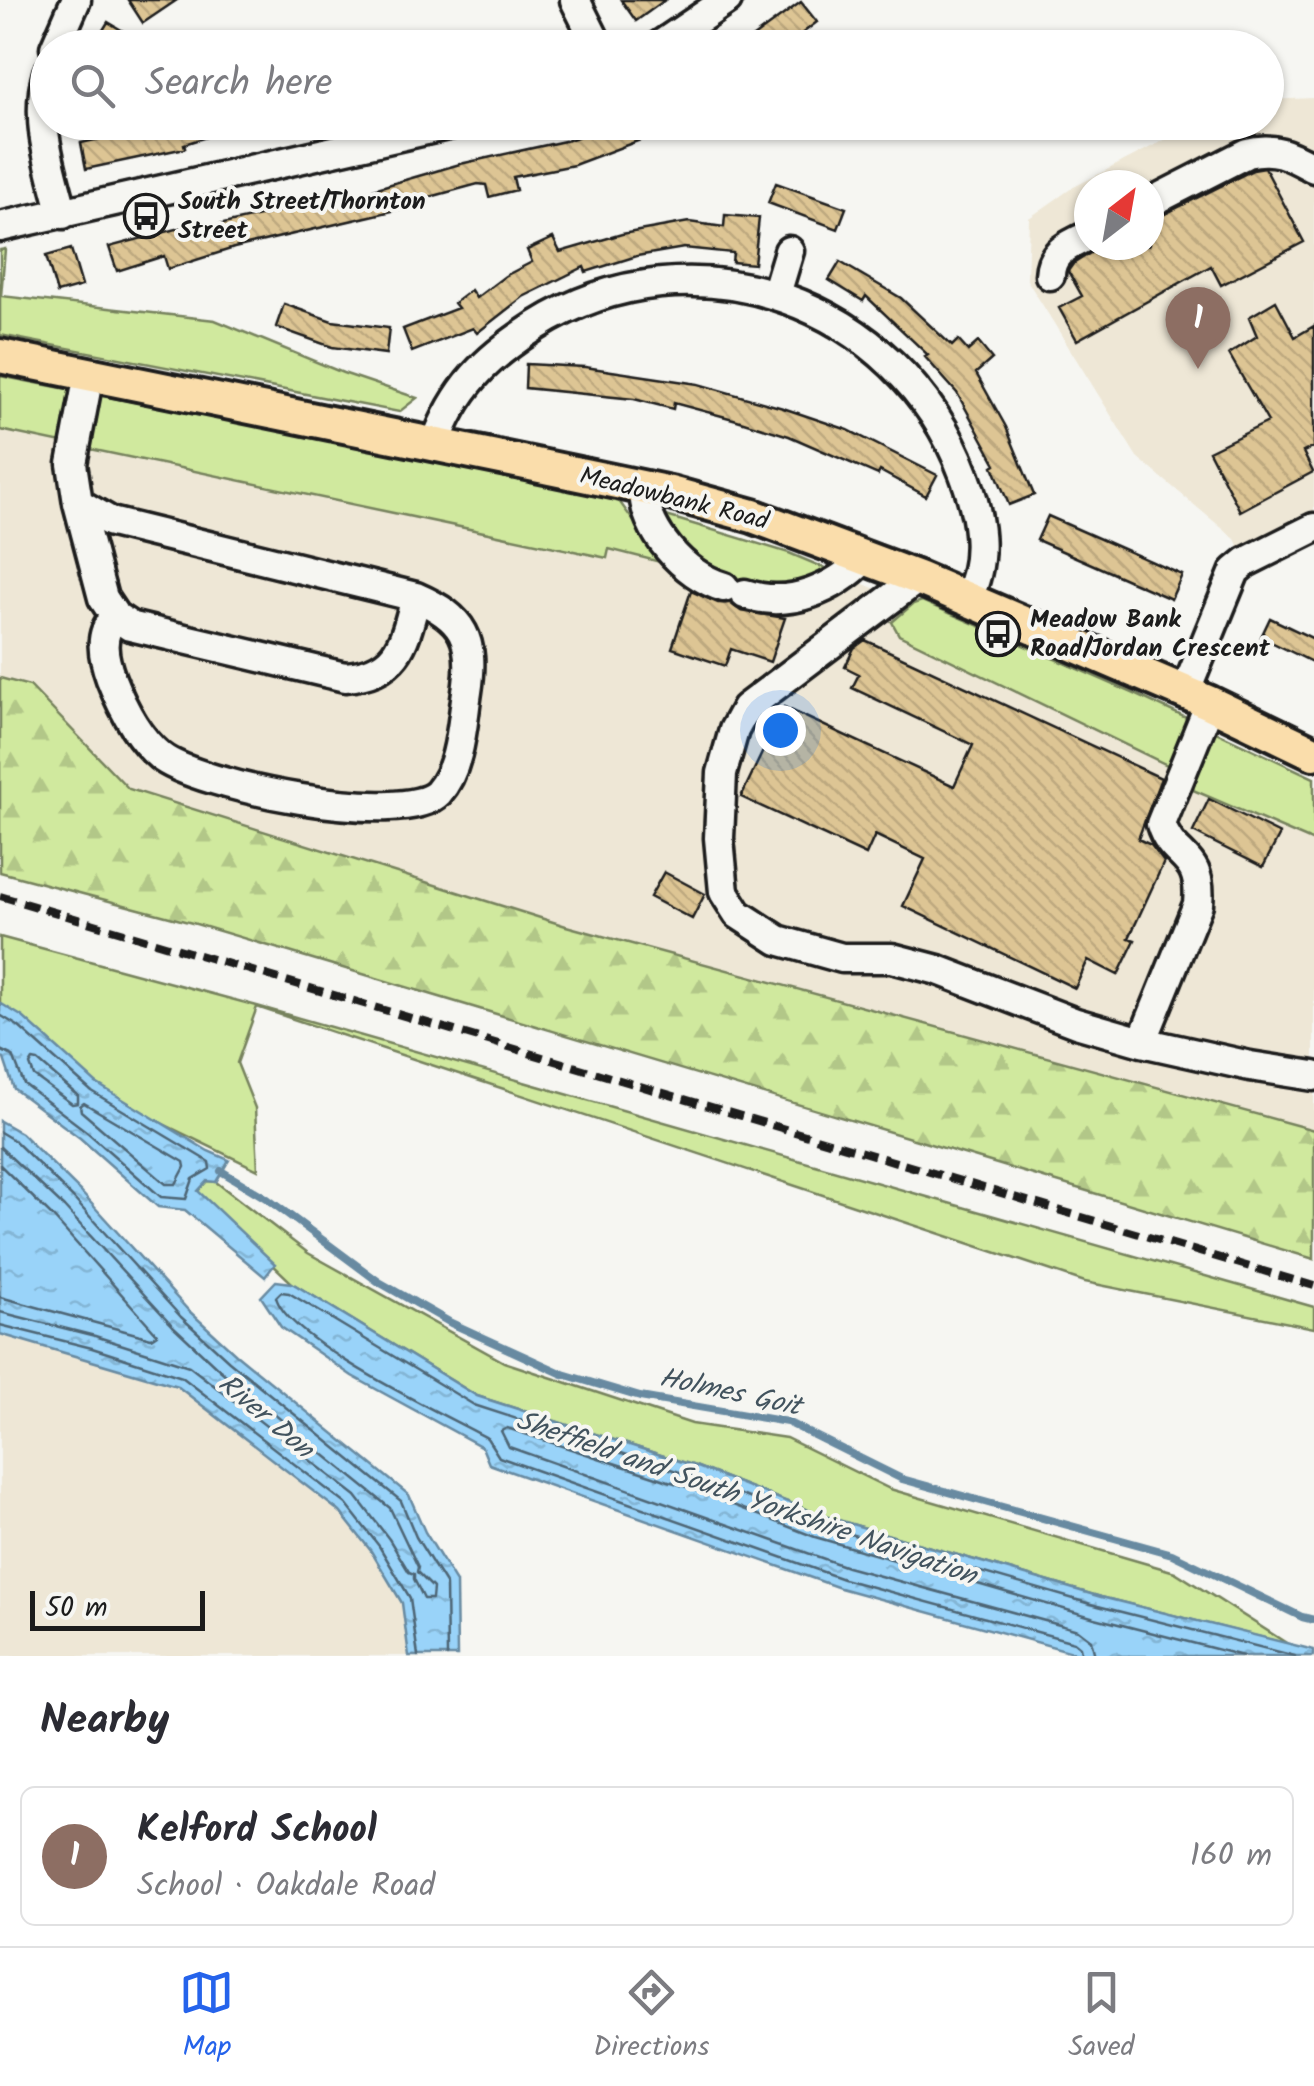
<!DOCTYPE html>
<html lang="en">
<head>
<meta charset="utf-8">
<style>
  body { margin:0; font-family:Kalam,sans-serif; background:#f2f2f3; color:#2b2b33 }
  .compass { position:absolute; left:1074px; top:170px; width:90px; height:90px; border-radius:50%; background:#fff; box-shadow:0 2px 8px #0004; rotate:31deg }
  .scale { position:absolute; left:30px; bottom:25px; width:175px; box-sizing:border-box; padding-left:10px; border:5px solid #1c1c1c; border-top:0; font-size:28px; line-height:35px; white-space:nowrap; color:#1c1c1c; -webkit-text-stroke:8px #f6f6f2; paint-order:stroke }
  .you { position:absolute; left:780px; top:730px; width:35px; height:35px; margin:-25px; border:8px solid #fff; border-radius:50%; background:#1a73e8; box-shadow:0 0 0 15px #1a73e833 }
  .badge { display:grid; place-items:center; width:65px; height:65px; border-radius:50%; background:#2563eb; color:#fff; font-size:32px; font-weight:700 }
  .pin { position:absolute; translate:-50% -82px; filter:drop-shadow(0 2px 5px #0008) }
  .pin::after { content:''; position:absolute; top:52px; width:35px; height:30px; background:inherit; clip-path:polygon(0 0,100% 0,50% 100%) }
  .list { margin:0; padding:0; list-style:none }
  h2 { display:flex; justify-content:space-between; align-items:center; height:130px; margin:0; padding:0 40px; font-size:42px }
  h2 small { font-size:32px; font-weight:400; color:#7c7c81 }
  .list li { display:grid; grid-template-columns:65px 1fr auto; gap:30px; align-items:center; box-sizing:border-box; height:140px; margin:0 20px 20px; padding:0 20px; border:2px solid #e1e1e2; border-radius:15px }
  .list b { display:block; font-size:38px; white-space:nowrap }
  .list p { margin:0; font-size:32px; white-space:nowrap; color:#7c7c81 }
  .list em { font-size:32px; font-style:normal; color:#7c7c81 }
  .icon { flex:none; width:55px; height:55px; fill:none; stroke:currentColor; stroke-width:2; stroke-linecap:round; stroke-linejoin:round }
  .map { position:relative; flex:none; width:1314px; height:1656px; overflow:hidden }
  .search { position:absolute; background:#fff; box-shadow:0 2px 8px #0004; left:30px; right:30px; top:30px; height:110px; display:flex; align-items:center; gap:25px; box-sizing:border-box; padding:0 35px; border-radius:55px; color:#7c7c81; font-size:38px }
  .sheet { height:290px; background:#fff }
  nav { display:flex; justify-content:space-around; align-items:center; box-sizing:border-box; height:140px; border-top:2px solid #e1e1e2; background:#fff; font-size:28px; color:#7c7c81 }
  nav a { display:grid; justify-items:center; gap:5px }
  nav .on { color:#2563eb }
  .map>svg:first-child { display:block }
</style>
</head>
<body>
<div class="map">
<svg width="1314" height="1656" viewBox="0 0 1314 1656">
  <defs>
    <pattern id="forest-firs" width="22" height="20" patternUnits="userSpaceOnUse" patternTransform="scale(2.5)"><rect width="22" height="20" fill="#d0e99e"/><path d="M5 1l3.5 6h-7zM16 11l3.5 6h-7z" fill="#b2c788"/></pattern>
    <pattern id="water-ripples" width="26" height="14" patternUnits="userSpaceOnUse" patternTransform="scale(2.5)"><rect width="26" height="14" fill="#99d3f9"/><path d="M2 4q2-2 4 0t4 0M15 11q2-2 4 0t4 0" fill="none" stroke="#83b5d5"/></pattern>
    <pattern id="building-back-hatch" width="6" height="6" patternUnits="userSpaceOnUse" patternTransform="scale(2.5)"><rect width="6" height="6" fill="#ddc594"/><path d="M-1 5l2 2M0 0l6 6M5-1l2 2" fill="none" stroke="#bda97f"/></pattern>
  </defs>
  <rect width="100%" height="100%" fill="#f6f6f2"/>
  <filter id="ink" filterUnits="userSpaceOnUse"><feTurbulence type="fractalNoise" baseFrequency=".01" numOctaves="2"/><feDisplacementMap in="SourceGraphic" scale="20" xChannelSelector="R" yChannelSelector="G"/><feConvolveMatrix kernelMatrix="1 2 1 2 8 2 1 2 1" color-interpolation-filters="sRGB"/></filter>
  <g filter="url(#ink)">
    <path fill="#eee7d6" fill-rule="evenodd" d="M1314,98V528L1246,562L1235,539L1137,457L1027,280L1029,218L1072,188L1197,123L1266,122L1267,100ZM1089,185H1149V245H1089Z
      M0,430L607,558L609,548L664,563L697,566L771,590L839,574L913,604L892,622L899,635L1196,780L1193,790L1314,842V1130L573,928L129,789L30,686L0,678Z
      M0,1334L177,1386L340,1512L371,1551L402,1603L409,1656H0Z"/>
    <path fill="#d0e99e" stroke="#76825d" stroke-width="2.5" d="M5,249L1,296L215,320L343,373L417,398L399,412L0,335V250Z
      M0,376L402,454L619,501L664,563L609,549L607,558L0,430Z
      M663,515L789,553L839,574L771,590L697,566Z
      M922,601L1135,694L1314,778V842L1193,790L1196,779L899,635L892,622L913,604Z
      M0,937L257,1006L1314,1307V1328L1085,1282L257,1007L237,1063L255,1108L258,1170L132,1109L0,1016Z
      M207,1181L216,1182L308,1253L504,1362L692,1424L786,1438L890,1489L1175,1572L1288,1644L1101,1597L821,1515L695,1466L477,1396L292,1283L201,1196L198,1191Z"/>
    <path fill="url(#forest-firs)" stroke="#76825d" stroke-width="2.5" d="M0,678L30,686L129,789L566,926L1314,1130V1259L196,924L0,872Z"/>
    <path fill="url(#water-ripples)" stroke="#678aa1" stroke-width="2.5" d="M0,1003L23,1017L96,1083L208,1151L229,1160L216,1182L207,1181L198,1191L275,1264L265,1277L185,1210L158,1207L80,1138L14,1089L4,1059L0,1057Z
      M0,1121L21,1133L80,1191L188,1310L236,1354L409,1495L425,1532L456,1582L457,1656H409L402,1603L371,1551L340,1512L177,1386L0,1334Z
      M276,1281L292,1283L477,1396L695,1466L821,1515L1101,1597L1314,1650V1656H1087L840,1588L489,1464L482,1447L352,1376L281,1327L261,1297Z"/>
    <g fill="none" stroke-linecap="round" stroke-linejoin="round">
      <path stroke="#4e6574" stroke-width="2.5" d="M0,1015L18,1026L91,1091L209,1162L210,1169L193,1179L186,1199L161,1197L86,1131L24,1084L13,1056L0,1050
        M33,1060L38,1061L78,1096V1103L72,1104L34,1076L30,1065Z
        M84,1103L184,1162L185,1167L176,1184H166L81,1111L80,1106Z
        M0,1132L15,1141L73,1198L181,1317L229,1361L401,1501L416,1537L446,1585L447,1656
        M0,1147L64,1207L173,1326L221,1371L390,1508L418,1567L417,1572L433,1588L432,1599H424L414,1579V1574L409,1572L389,1539L356,1496L189,1366L95,1336L0,1312
        M0,1165L53,1217L157,1334L151,1338L0,1297
        M0,1325L92,1348L182,1377L346,1504L379,1546L410,1598L418,1656
        M1082,1656L1080,1647L1074,1642L843,1579L499,1457L487,1438C443,1414 287,1341 276,1297L281,1292L289,1293L474,1405L692,1476L819,1525L1098,1606L1295,1656
        M1095,1656L1091,1640L1078,1630L847,1567L509,1447L501,1431L507,1428L687,1487L815,1537L1095,1618L1243,1656"/>
      <path stroke="#678aa1" stroke-width="8" d="M221,1171L266,1198L379,1282L451,1323L563,1374L640,1397L787,1422L902,1479L1172,1554L1302,1617L1314,1620"/>
    </g>
    <path fill="url(#building-back-hatch)" stroke="#1c1c1c" stroke-width="2.5" d="M128,0H177L143,23Z
      M621,0H665L636,21Z
      M801,2L817,22L783,48H738Z
      M108,22L128,34L120,48H92Z
      M179,122H237L238,127L184,144L185,148L86,169L81,143Z
      M617,122L680,125L574,165L513,177L516,190L489,197L486,185L478,184L408,203L409,207L234,248L168,269L164,256L117,271L109,247L199,223L201,229L353,195L460,164L569,140Z
      M1265,168L1304,242L1221,285L1211,266L1077,340L1059,308L1082,296L1068,271L1073,264L1103,245H1149V222L1253,170Z
      M776,183L846,208L838,229L768,203Z
      M725,215L759,218L754,264L732,262L733,253L684,248L637,256L586,272L584,267L523,297L477,333L473,328L412,352L403,329L458,308L454,303L471,290L476,298L505,276L532,262L527,250L553,238L560,252L622,234L689,222L724,227Z
      M71,249L82,286L57,293L46,256Z
      M840,262L901,298L952,346L958,340L968,351L978,342L992,359L976,373L1006,427L1034,495L1009,505L993,466L996,464L957,393L925,357L928,355L866,296L863,301L829,280Z
      M1276,301L1295,337L1314,326V447L1303,452L1313,472L1240,511L1209,451L1268,422L1229,354L1257,336L1249,317Z
      M284,304L332,321L389,328L386,354L332,347L276,327Z
      M526,364L585,367L698,384L783,408L848,430L937,475L926,496L880,471L878,475L789,436L737,420L674,403L673,409L634,399L525,388Z
      M1048,516L1182,575L1171,599L1037,540Z
      M691,591L718,603H730L741,611L785,618L770,662L731,649L725,666L672,648Z
      M1270,618L1314,639V663L1261,637Z
      M865,640L1161,778L1138,839L1151,845L1164,862L1129,938L1135,940L1118,975L1088,960L1075,988L903,906L925,859L875,835L866,855L741,797L784,707L954,786L973,745L852,688L859,674L845,667L854,648Z
      M1209,799L1280,834L1263,867L1193,832Z
      M664,872L705,894L692,919L650,897Z"/>
    <g fill="none" stroke-linecap="round" stroke-linejoin="round">
      <defs>
        <path id="minor" d="M575,0L599,48
          M55,48L76,0
          M656,48L727,0
          M48,73C34,120 51,168 63,214
          M1149,203L1247,153C1275,146 1290,155 1314,168
          M0,227L461,122
          M1050,275C1051,250 1069,246 1089,235
          M776,294L789,251
          M89,374L72,464L78,503L103,598L115,616L130,626L345,677C399,673 404,643 416,597
          M435,445C455,388 486,358 536,326C693,227 900,302 964,474C980,516 988,558 967,599
          M644,488C643,530 684,575 724,587
          M78,503L111,522L416,597C464,618 475,639 467,692C462,724 461,767 438,793C405,828 196,786 160,756C137,737 122,707 111,679C103,657 98,635 115,616
          M918,578L746,708L734,730L722,773L719,838L724,892L738,914L778,940L842,958H892L938,970L1076,1023L1142,1042L1250,1066L1314,1076
          M745,594C790,609 835,589 866,557
          M1185,693L1235,571L1246,562L1314,528
          M1142,1042L1198,904C1203,852 1172,861 1161,824L1210,703"/>
        <path id="major" d="M0,356L521,462L670,493L753,516L918,578L1210,703L1314,753"/>
      </defs>
      <use href="#minor" stroke="#1c1c1c" stroke-width="35"/>
      <use href="#major" stroke="#1c1c1c" stroke-width="40"/>
      <use href="#minor" stroke="#f6f6f2" stroke-width="28"/>
      <use href="#major" stroke="#faddab" stroke-width="32"/>
      <path stroke="#1c1c1c" stroke-width="8" stroke-dasharray="15 8" stroke-linecap="butt" d="M0,896L1314,1286"/>
    </g>
  </g>
  <defs>
    <symbol id="bus-ring" viewBox="-11 -11 22 22"><circle r="9.5" fill="#f6f6f2" stroke="#1c1c1c" stroke-width="1.5"/><path d="M-5-6H5V4H4V6H2V4H-2V6H-4V4H-5ZM-3.5-4V0h7V-4ZM-3.5 1.2v1.5H-2V1.2ZM2 1.2v1.5H3.5V1.2Z" fill="#1c1c1c"/></symbol>
  </defs>
  <g fill-rule="evenodd">
    <use href="#bus-ring" x="121" y="191" width="50" height="50"/>
    <use href="#bus-ring" x="973" y="609" width="50" height="50"/>
  </g>
  <g text-anchor="middle" dominant-baseline="central" stroke-width="8" stroke-linejoin="round" paint-order="stroke">
    <g font-size="25" font-weight="bold" fill="#1c1c1c" stroke="#f6f6f2" text-anchor="start">
      <text x="178" y="202">South Street/Thornton<tspan x="178" dy="29">Street</tspan></text>
      <text x="1030" y="620">Meadow Bank<tspan x="1030" dy="29">Road/Jordan Crescent</tspan></text>
    </g>
    <g font-size="25" fill="#1c1c1c" stroke="#f6f6f2">
      <text transform="translate(674 499) rotate(14)">Meadowbank Road</text>
    </g>
    <g font-size="28" font-style="italic" fill="#42535e" stroke="#f6f6f2">
      <text transform="translate(730 1393) rotate(12)">Holmes Goit</text>
      <text transform="translate(265 1417) rotate(40)">River Don</text>
      <text transform="translate(746 1499) rotate(19)">Sheffield and South Yorkshire Navigation</text>
    </g>
  </g>
</svg>
<svg class="compass" viewBox="-18 -18 36 36"><path d="M0-13l5 13h-10z" fill="#e53935"/><path d="M0 13l5-13h-10z" fill="#7c7c81"/></svg>
<div class="scale">50 m</div>
<div class="you"></div>
<div class="pin badge" style="left:1198px;top:369px;background:#8d6e63">1</div>
<div class="search"><svg class="icon" aria-label="search" viewBox="0 0 24 24"><circle cx="10" cy="10" r="6"/><path d="M15 15l6 6"/></svg>Search here</div>
</div>
<section class="sheet">
<h2>Nearby<small></small></h2>
<ul class="list">
<li><span class="badge" style="background:#8d6e63">1</span><div><b>Kelford School</b><p>School · Oakdale Road</p></div><em>160 m</em></li>
</ul>
</section>
<nav>
<a class="on"><svg class="icon" aria-label="map" viewBox="0 0 24 24"><path d="M3 6l6-2 6 2 6-2v14l-6 2-6-2-6 2zM9 4v14M15 6v14"/></svg>Map</a>
<a><svg class="icon" aria-label="directions" viewBox="0 0 24 24"><path d="M12 3l9 9-9 9-9-9zM9 14v-3h6M13 9l2 2-2 2"/></svg>Directions</a>
<a><svg class="icon" aria-label="saved" viewBox="0 0 24 24"><path d="M7 4h10v16l-5-4-5 4z"/></svg>Saved</a>
</nav>
</body>
</html>
